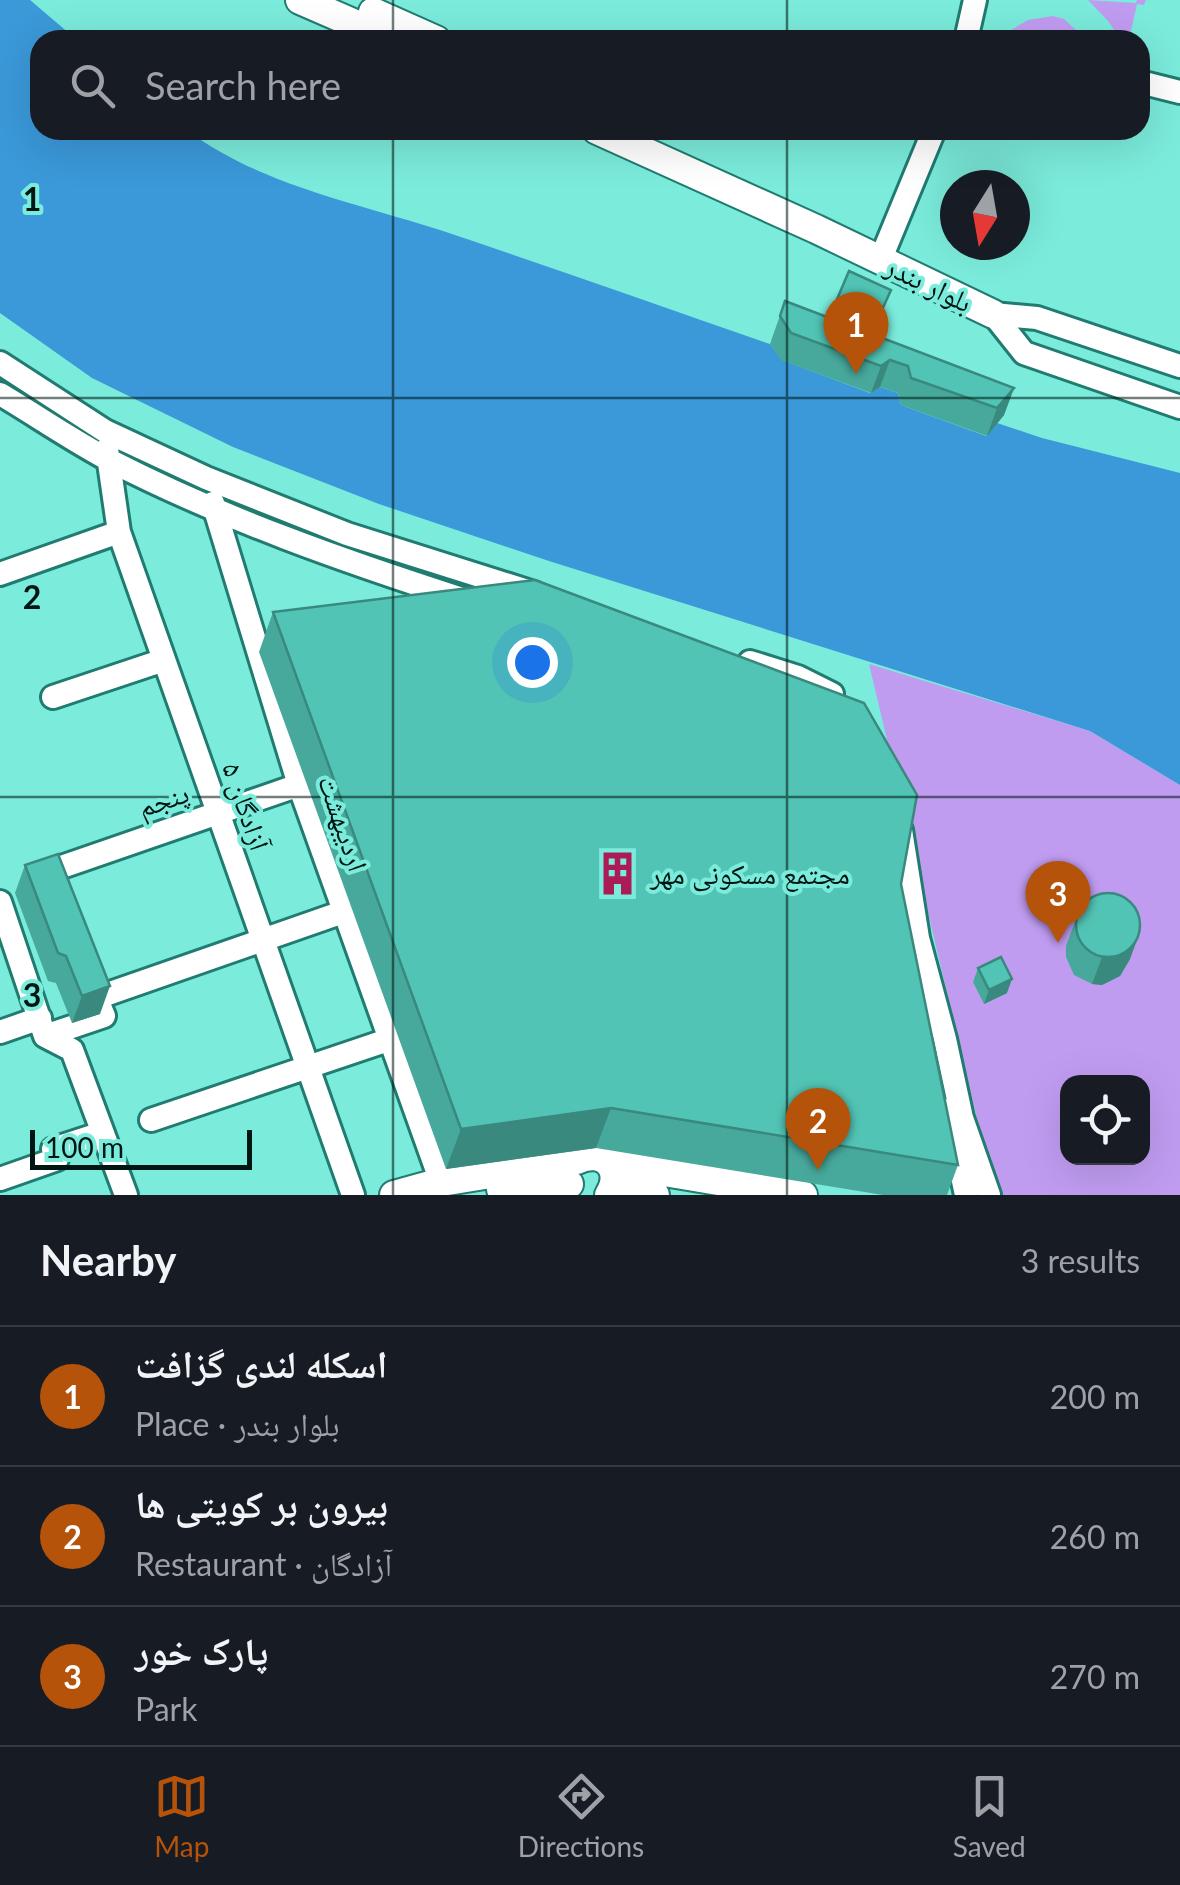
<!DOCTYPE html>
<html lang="en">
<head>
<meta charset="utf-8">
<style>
  body { margin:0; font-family:Lato,"Noto Naskh Arabic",sans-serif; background:#242831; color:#f1f3f6 }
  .controls { position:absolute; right:30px; bottom:30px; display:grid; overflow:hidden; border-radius:20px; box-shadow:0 10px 40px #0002 }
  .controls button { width:90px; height:90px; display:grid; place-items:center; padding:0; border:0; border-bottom:2px solid #363941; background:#171b24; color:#f1f3f6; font:50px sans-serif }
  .compass { position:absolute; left:940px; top:170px; width:90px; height:90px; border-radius:50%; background:#171b24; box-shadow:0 10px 40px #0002; rotate:191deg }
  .scale { position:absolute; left:30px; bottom:25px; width:222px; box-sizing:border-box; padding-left:10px; border:5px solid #001613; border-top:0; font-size:28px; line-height:35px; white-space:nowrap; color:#001613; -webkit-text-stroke:8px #7bebdb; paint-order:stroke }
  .you { position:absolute; left:532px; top:662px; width:35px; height:35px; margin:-25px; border:8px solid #fff; border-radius:50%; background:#1a73e8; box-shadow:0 0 0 15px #1a73e833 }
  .badge { display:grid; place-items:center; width:65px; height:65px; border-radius:50%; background:#b45309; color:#fff; font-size:32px; font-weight:700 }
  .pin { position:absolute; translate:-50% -82px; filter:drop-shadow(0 2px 5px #0008) }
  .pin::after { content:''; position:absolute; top:52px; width:35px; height:30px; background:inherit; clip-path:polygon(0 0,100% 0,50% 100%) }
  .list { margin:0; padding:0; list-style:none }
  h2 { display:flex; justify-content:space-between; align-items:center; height:130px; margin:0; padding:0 40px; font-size:42px }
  h2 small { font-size:32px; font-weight:400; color:#9ea1a6 }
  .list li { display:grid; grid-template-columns:65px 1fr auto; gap:30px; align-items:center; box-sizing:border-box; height:140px; padding:0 40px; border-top:2px solid #363941 }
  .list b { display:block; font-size:38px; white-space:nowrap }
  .list p { margin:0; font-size:32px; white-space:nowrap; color:#9ea1a6 }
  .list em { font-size:32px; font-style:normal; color:#9ea1a6 }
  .icon { flex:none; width:55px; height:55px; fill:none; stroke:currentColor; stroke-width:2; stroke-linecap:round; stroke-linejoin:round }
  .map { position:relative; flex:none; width:1180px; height:1195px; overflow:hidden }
  .search { position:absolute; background:#171b24; box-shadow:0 10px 40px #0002; left:30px; right:30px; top:30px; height:110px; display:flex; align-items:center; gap:25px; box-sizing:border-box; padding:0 35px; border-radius:30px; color:#9ea1a6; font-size:38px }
  .sheet { height:550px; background:#171b24 }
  nav { display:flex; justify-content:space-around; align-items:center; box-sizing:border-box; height:140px; border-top:2px solid #363941; background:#171b24; font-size:28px; color:#9ea1a6 }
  nav a { display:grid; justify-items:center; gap:5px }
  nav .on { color:#b45309 }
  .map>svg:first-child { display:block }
</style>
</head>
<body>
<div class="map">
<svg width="1180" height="1195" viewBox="0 0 1180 1195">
  <rect width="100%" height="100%" fill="#7bebdb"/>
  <path fill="#c09cf1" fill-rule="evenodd" d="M1088,0L1136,3L1137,0H1146L1144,5L1137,4L1129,40H1120L1109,22Z
    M1053,16L1064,19L1087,40H1037L1006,33L1028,20Z
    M869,664L1090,731L1180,785V1195H995ZM1068,1082H1142V1158H1068Z"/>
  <path fill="#3b98d9" d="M0,0H30L77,40H40V130H187C258,184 356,203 440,230C550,267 660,306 770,344L782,360L870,393L880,387L898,393L901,405L986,436L997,423L1042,438L1180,473V785L1090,731L549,561L379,504L233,447L92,378L0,313Z"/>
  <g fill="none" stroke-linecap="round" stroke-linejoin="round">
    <defs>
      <path id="minor" d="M966,40L975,0
        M1140,82L1180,92
        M884,251L934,130
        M0,363L105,431L206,478L347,534L534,593
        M1180,366L1037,318L993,314L1024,353L1180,407
        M0,394C37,416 73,441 111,461C224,519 344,561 465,600
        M107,449L119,532L353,1195
        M213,503L299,785L441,1182
        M0,574L119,532
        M750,662L798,677L832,694
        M53,697L164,660
        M901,830L918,938L945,1039L962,1118L989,1195
        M50,881L47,872L299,785
        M0,902L45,1036L72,1050L126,1195
        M96,998L343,912
        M0,1032L40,1018
        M45,1036L104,1016L91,985
        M948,1110L966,1195
        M151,1120L388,1040
        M0,1179L57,1159L53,1149L102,1133"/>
      <path id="major" d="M300,0L392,40
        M373,12L436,40
        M597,130L816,229L993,314
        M610,1163L803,1195
        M501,1189L569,1184
        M612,1191L655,1195
        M394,1195L441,1182L577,1160C604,1147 625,1170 609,1195"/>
    </defs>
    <use href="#minor" stroke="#207b70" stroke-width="28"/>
    <use href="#major" stroke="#207b70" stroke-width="32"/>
    <use href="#minor" stroke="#fff" stroke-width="22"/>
    <use href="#major" stroke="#fff" stroke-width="28"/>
  </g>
  <path fill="#47a99c" d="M785,301L829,318L886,303L872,334L1014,388L1004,415L987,436L901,405L898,393L880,387L871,393L781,360L770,344Z
    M273,612L901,884L958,1165L947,1195H883L596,1148L446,1169L259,652Z
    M25,865L100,1014L72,1023L56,983L48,981L15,893Z
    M1076,919L1130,959L1120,976L1102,985L1092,984L1074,975L1066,957V946Z
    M978,968L1007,993L984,1004L973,982Z"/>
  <path fill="#39897f" d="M890,360L880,387L871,393L881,366Z
    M1014,388L1004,415L987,436L997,408Z
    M1140,932L1130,959L1120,976L1102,985L1092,984L1102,957Z
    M1012,979L1007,993L984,1004L989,990Z
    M110,986L100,1014L72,1023L82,996Z
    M611,1108L596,1148L446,1169L461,1129Z"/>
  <path fill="#52c4b5" stroke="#39897f" stroke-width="2.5" d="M849,271L891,290L871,334L829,318Z
    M785,301L1014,388L997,408L911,378L908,366L890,360L881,366L791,333L780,316Z
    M535,580L864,703L917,795L901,884L958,1165L611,1108L461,1129L273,612Z
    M58,854L110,986L82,996L66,956L58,953L25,865Z
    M1076 925a32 32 0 1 1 64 0a32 32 0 1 1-64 0Z
    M1001,957L1012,979L989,990L978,968Z"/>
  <path fill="none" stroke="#001613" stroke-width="2.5" stroke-opacity="0.55" d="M393,0V40M787,0V40M393,130V1195M787,130V1195M0,398H1180M0,797H1180"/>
  <defs>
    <symbol id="building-bare" viewBox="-9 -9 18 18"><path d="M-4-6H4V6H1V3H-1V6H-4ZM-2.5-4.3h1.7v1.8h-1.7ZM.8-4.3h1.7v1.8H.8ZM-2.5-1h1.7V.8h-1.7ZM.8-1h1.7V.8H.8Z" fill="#ab1c56" stroke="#7bebdb" stroke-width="2.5" paint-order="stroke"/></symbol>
  </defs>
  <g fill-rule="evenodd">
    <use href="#building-bare" x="586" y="842" width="63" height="63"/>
  </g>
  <g text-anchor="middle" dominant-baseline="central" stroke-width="8" stroke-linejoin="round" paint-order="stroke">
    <g font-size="28" fill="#001613" stroke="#7bebdb">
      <text transform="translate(929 283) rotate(26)">بلوار بندر</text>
      <text transform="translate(163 799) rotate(-19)">پنجم</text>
      <text transform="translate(247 806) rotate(71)">آزادگان ۵</text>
      <text transform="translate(344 823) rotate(71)">اردیبهشت</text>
    </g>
    <g font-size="28" fill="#001613" stroke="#7bebdb" text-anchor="start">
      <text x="650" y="873">مجتمع مسکونی مهر</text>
    </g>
  </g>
  <g font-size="32" text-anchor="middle" font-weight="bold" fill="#001613" stroke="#7bebdb" stroke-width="8" stroke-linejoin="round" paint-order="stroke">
    <text x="32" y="211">1</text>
    <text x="32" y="609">2</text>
    <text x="32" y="1007">3</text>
  </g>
</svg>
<div class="controls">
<button><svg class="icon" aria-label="locate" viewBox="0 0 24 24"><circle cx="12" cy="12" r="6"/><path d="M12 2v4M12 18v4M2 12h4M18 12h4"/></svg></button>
</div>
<svg class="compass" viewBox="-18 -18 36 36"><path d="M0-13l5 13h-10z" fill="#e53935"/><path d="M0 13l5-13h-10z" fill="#9ea1a6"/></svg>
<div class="scale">100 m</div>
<div class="you"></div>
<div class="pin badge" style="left:856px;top:374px">1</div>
<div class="pin badge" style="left:818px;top:1170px">2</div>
<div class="pin badge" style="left:1058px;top:943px">3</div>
<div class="search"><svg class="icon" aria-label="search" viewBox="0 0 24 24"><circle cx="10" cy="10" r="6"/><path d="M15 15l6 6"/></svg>Search here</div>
</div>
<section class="sheet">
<h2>Nearby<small>3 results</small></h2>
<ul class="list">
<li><span class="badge">1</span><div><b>اسکله لندی گزافت</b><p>Place · بلوار بندر</p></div><em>200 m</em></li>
<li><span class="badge">2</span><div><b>بیرون بر کویتی ها</b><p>Restaurant · آزادگان</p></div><em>260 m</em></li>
<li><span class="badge">3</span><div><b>پارک خور</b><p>Park</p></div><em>270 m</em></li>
</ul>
</section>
<nav>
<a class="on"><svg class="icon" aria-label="map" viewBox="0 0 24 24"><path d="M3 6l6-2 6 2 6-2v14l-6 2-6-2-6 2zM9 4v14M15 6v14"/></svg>Map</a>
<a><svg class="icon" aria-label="directions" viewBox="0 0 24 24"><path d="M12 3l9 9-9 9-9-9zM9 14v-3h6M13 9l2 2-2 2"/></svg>Directions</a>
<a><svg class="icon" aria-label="saved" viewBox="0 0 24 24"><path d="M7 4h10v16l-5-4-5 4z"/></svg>Saved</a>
</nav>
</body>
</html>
